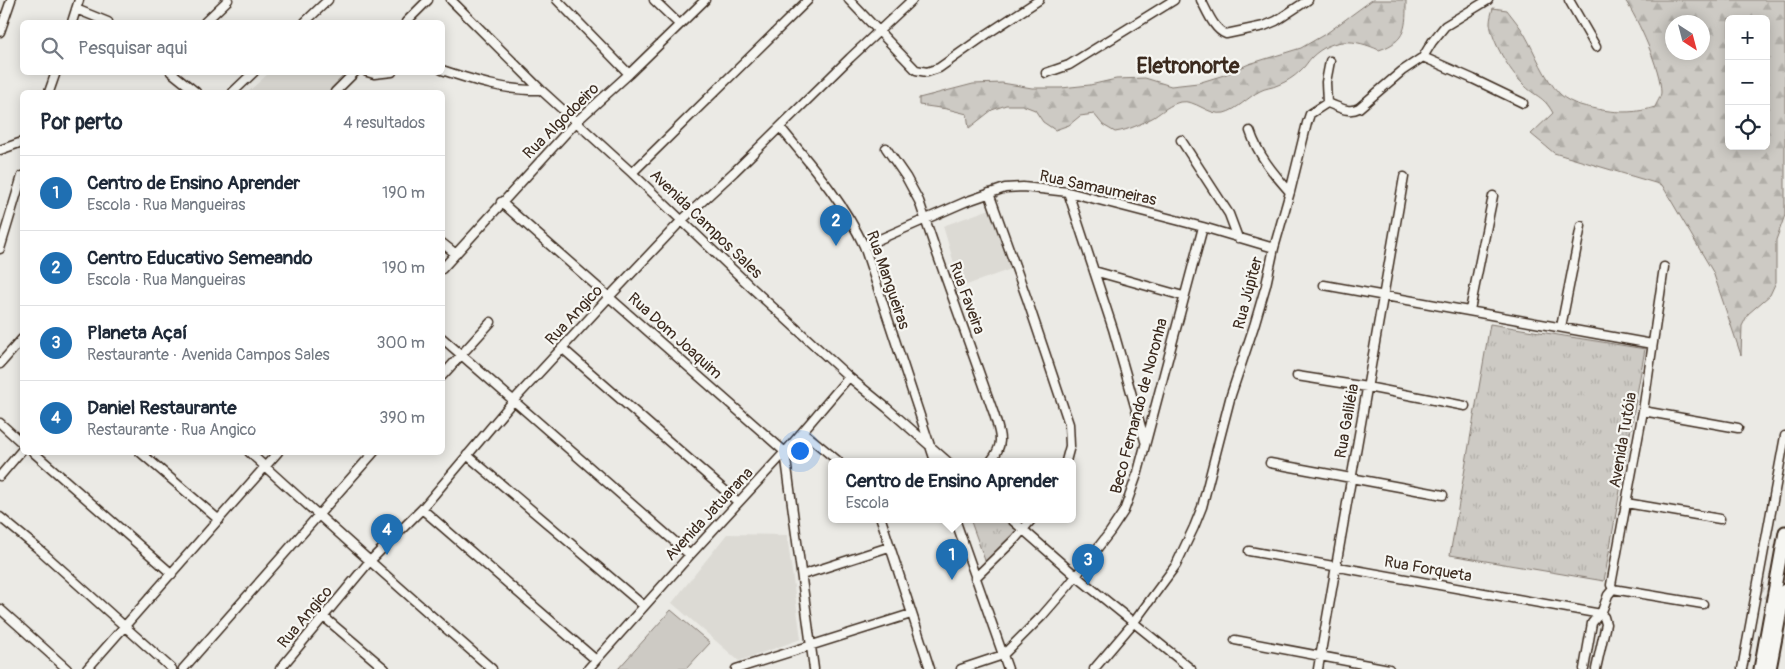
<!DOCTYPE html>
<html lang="pt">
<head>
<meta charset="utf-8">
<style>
  body { margin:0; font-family:Pangolin,sans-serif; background:#f6f6f7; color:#1f2937 }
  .controls { position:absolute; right:15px; top:15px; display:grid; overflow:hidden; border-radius:8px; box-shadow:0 2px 12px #0003 }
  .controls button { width:45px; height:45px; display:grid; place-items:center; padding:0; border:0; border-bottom:1px solid #e0e1e3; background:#fff; color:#1f2937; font:25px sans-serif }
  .compass { position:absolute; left:1665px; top:15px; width:45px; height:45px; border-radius:50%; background:#fff; box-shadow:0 2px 12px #0003; rotate:144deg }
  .you { position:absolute; left:799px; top:450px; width:18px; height:18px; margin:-12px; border:4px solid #fff; border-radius:50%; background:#1a73e8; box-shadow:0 0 0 8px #1a73e833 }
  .badge { display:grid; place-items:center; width:32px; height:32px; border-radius:50%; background:#1f6fb2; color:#fff; font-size:16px; font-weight:700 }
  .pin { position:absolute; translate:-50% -41px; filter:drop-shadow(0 1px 2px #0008) }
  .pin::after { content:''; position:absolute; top:26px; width:18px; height:15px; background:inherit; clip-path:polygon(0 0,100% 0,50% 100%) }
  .popup { position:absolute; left:828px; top:458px; width:248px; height:65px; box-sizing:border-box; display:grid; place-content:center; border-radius:8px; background:#fff; filter:drop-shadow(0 1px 4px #0005); font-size:16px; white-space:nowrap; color:#747a83 }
  .popup b { font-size:19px; color:#1f2937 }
  .popup::after { content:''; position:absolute; left:50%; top:100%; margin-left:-10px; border:10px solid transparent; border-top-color:#fff }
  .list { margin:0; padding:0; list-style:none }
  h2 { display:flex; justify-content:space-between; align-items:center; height:65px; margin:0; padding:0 20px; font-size:21px }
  h2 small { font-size:16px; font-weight:400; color:#747a83 }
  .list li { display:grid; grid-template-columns:32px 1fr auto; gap:15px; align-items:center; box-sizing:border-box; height:75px; padding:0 20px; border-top:1px solid #e0e1e3 }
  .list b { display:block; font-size:19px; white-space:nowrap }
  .list p { margin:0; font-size:16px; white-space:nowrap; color:#747a83 }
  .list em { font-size:16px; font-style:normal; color:#747a83 }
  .icon { flex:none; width:28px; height:28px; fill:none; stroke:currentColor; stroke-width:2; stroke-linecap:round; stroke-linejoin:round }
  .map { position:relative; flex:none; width:1785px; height:669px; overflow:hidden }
  .search { position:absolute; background:#fff; box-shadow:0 2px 12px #0003; left:20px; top:20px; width:425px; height:55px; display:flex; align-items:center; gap:12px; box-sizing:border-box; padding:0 18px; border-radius:8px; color:#747a83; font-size:19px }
  .panel { position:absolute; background:#fff; box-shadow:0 2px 12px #0003; left:20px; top:90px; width:425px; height:365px; border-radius:8px }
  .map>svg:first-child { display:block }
</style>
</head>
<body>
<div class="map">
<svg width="1785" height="669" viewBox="0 0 1785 669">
  <defs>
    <pattern id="forest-firs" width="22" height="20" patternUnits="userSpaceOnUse" patternTransform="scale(1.25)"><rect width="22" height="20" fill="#cdcac4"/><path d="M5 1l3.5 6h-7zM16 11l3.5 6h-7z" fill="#b1aea8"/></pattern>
    <pattern id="park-tufts" width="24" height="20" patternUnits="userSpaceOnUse" patternTransform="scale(1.25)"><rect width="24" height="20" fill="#cdcac4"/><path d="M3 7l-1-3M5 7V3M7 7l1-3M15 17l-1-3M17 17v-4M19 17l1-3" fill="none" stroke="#b1aea8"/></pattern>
  </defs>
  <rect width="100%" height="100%" fill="#ebeae5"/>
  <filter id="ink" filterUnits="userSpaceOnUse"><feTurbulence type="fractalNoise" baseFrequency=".02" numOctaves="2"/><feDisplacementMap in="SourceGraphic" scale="10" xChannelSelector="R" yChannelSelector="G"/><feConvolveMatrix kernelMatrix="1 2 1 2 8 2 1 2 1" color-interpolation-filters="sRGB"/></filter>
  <g filter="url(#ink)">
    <path fill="#dcdad4" d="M269,73V72L349,73L328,92H248Z
      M990,209L1011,269L961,287L943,226Z
      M727,534L787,535L801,639L739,661L672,603Z"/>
    <path fill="url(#forest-firs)" stroke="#847a71" fill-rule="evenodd" d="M1372,0H1406C1406,26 1407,41 1379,50C1355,39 1333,37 1312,57C1308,61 1305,67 1300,71C1294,77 1286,82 1278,85C1272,88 1265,88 1260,91C1248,97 1237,110 1224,113C1208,116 1196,99 1180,102C1169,105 1163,111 1154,117C1141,124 1129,130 1115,132L1103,125L1094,114L1080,116L1069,125L1055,130L1043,122L1035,110L1022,105H1006L992,110L969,128L967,114L947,109L919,105V98L973,84L1002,83L1032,88H1061L1090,85L1116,79L1145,78L1171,86L1198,83L1224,75L1249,64L1301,48L1327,33Z
      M1625,0H1785V215L1776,240V282L1770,295L1748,314L1742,326L1741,355L1713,272L1662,185L1554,153L1531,134L1553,113C1543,95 1535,97 1523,84C1509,70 1492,42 1490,23C1490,18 1492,12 1493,8L1507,10C1513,18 1520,26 1525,35C1536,54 1544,78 1560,94C1571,105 1588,107 1602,110C1621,113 1637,113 1655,107C1657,102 1661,97 1661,92C1661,70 1638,19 1625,0ZM1729,19H1766V146H1729ZM1672,22H1702V52H1672Z"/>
    <path fill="url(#park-tufts)" stroke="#847a71" d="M1490,324L1645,349L1604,581L1450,555Z
      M970,519H1005L1019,530L987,566Z"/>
    <path fill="#cdcac4" stroke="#847a71" d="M671,610L710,643L686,669H618Z"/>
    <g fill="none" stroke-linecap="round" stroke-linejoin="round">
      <path stroke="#c8c4bd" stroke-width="8" stroke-dasharray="8 4" stroke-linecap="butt" d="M1757,586L1774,602"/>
      <defs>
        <path id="minor" d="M451,0L541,90L632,173L751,287L849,377L887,408L947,461
          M557,0L629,74
          M654,0L679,24
          M849,0L916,70L927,72L939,68L987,34L1039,0
          M1201,0C1207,11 1214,30 1226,34L1264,26L1276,21L1308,0
          M1569,0L1596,47
          M76,9L108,22
          M72,22L79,0
          M205,22L228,0
          M305,22L328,0
          M406,22L428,0
          M0,32L11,0
          M1423,57L1473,79L1523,103
          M442,70C475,81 506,91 541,90
          M171,72L196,92
          M367,72L374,74L392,72
          M1046,73L1069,65L1174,0
          M49,92L56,72
          M233,92L254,72
          M335,92L355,72
          M1327,103L1326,82L1330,61
          M780,127C811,165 843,201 864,246L935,461
          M1250,131C1258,155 1273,173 1290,192
          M1181,140L1229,214L1238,238
          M886,148L906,177L919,201L935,248L994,414C1000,435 1005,443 991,461
          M0,150L22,142
          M632,173L808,0
          M1068,192L1113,329L1145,441
          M989,193L1027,299L1069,424L1070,446L1066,461
          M501,202L785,452L814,669
          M442,243L456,254
          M864,246L965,202L1005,188L1023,187L1068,192L1203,227L1274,248
          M0,249L22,176
          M442,269L576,122L629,74L705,0
          M1094,271L1183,296
          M1324,285L1652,344
          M1470,310L1493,196
          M1561,327L1581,226
          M442,338L690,555
          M562,348L738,502
          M0,364L22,339
          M442,376L491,322
          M1297,376L1367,387L1465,406
          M1643,411L1738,428
          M0,423L22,443
          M803,432L838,461
          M33,452L172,574
          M140,452L219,520
          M249,452C329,525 410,597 492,669
          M467,455L644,606
          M1270,463L1443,495
          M0,476L22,450
          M1626,503L1720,519
          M422,509L596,660
          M0,517L41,551L172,669
          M881,519L930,669
          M955,519L1008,669
          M1011,519L1076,576L1191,669
          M1249,551L1601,614
          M802,575L889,547
          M975,578L1015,539L1032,519
          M1613,589L1703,604
          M0,609L67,669
          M324,617L385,669
          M1235,640L1389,669
          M87,669L278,452
          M183,669L374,452
          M280,669L369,562L422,509L514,400L610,296L682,220L734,172L850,58L912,0
          M588,669L690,555L785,452L849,377
          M736,669L911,614
          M961,669L1003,655L1042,616L1069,585L1110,532L1124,511L1138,472L1203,227
          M1094,669L1134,622L1176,565L1194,527L1202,507L1231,395L1254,326L1266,285L1274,248L1290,192L1307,123L1310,114L1327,103C1338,106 1347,114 1359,108L1402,71L1423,57L1432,42L1445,26L1488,0
          M1318,669L1404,177
          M1584,669L1592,623L1597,617L1601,614L1608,595L1613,589L1611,585L1643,411L1664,267
          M1596,669L1606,624L1604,617L1601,614
          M1742,669L1785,436"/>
        <path id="highway" d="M1760,669L1785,532
          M1770,669L1785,590"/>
      </defs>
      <use href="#minor" stroke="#3b2a1e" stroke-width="11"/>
      <use href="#highway" stroke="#3b2a1e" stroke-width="15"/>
      <use href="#minor" stroke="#f6f6f2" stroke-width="8"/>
      <use href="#highway" stroke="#f6f6f2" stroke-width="11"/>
    </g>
  </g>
  <g text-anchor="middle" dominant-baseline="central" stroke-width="4.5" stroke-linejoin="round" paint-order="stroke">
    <g font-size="16" fill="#3b2a1e" stroke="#f6f6f2">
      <text transform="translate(561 121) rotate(-45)">Rua Algodoeiro</text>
      <text transform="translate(1098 188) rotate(12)">Rua Samaumeiras</text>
      <text transform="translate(706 224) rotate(44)">Avenida Campos Sales</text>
      <text transform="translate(888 280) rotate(71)">Rua Mangueiras</text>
      <text transform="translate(1248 293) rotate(-75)">Rua Júpiter</text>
      <text transform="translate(967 298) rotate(70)">Rua Faveira</text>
      <text transform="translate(574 315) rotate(-47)">Rua Angico</text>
      <text transform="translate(675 336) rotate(42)">Rua Dom Joaquim</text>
      <text transform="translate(1139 406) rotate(-75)">Beco Fernando de Noronha</text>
      <text transform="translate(1347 421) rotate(-80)">Rua Galiléia</text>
      <text transform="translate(1623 440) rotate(-80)">Avenida Tutóia</text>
      <text transform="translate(709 514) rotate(-47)">Avenida Jatuarana</text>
      <text transform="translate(1428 569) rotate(10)">Rua Forqueta</text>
      <text transform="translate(305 617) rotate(-50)">Rua Angico</text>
    </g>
    <g font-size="21" font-weight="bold" fill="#3b2a1e" stroke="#f6f6f2">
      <text x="1188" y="66">Eletronorte</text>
    </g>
  </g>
</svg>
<div class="controls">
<button>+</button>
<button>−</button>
<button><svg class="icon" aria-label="locate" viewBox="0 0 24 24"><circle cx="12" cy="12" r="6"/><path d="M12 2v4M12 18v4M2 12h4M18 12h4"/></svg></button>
</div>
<svg class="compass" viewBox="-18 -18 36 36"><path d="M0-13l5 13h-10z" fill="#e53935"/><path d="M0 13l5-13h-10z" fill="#747a83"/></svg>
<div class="you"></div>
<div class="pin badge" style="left:952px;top:580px">1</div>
<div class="popup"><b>Centro de Ensino Aprender</b>Escola</div>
<div class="pin badge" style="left:836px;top:246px">2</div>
<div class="pin badge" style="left:1088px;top:585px">3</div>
<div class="pin badge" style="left:387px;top:555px">4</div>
<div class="search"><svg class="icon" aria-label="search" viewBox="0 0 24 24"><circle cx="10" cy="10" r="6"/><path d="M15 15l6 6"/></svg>Pesquisar aqui</div>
<section class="panel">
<h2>Por perto<small>4 resultados</small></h2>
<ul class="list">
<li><span class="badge">1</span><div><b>Centro de Ensino Aprender</b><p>Escola · Rua Mangueiras</p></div><em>190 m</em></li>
<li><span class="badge">2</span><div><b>Centro Educativo Semeando</b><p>Escola · Rua Mangueiras</p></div><em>190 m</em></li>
<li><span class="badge">3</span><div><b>Planeta Açaí</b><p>Restaurante · Avenida Campos Sales</p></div><em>300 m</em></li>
<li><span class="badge">4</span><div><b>Daniel Restaurante</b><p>Restaurante · Rua Angico</p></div><em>390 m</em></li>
</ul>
</section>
</div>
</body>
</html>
